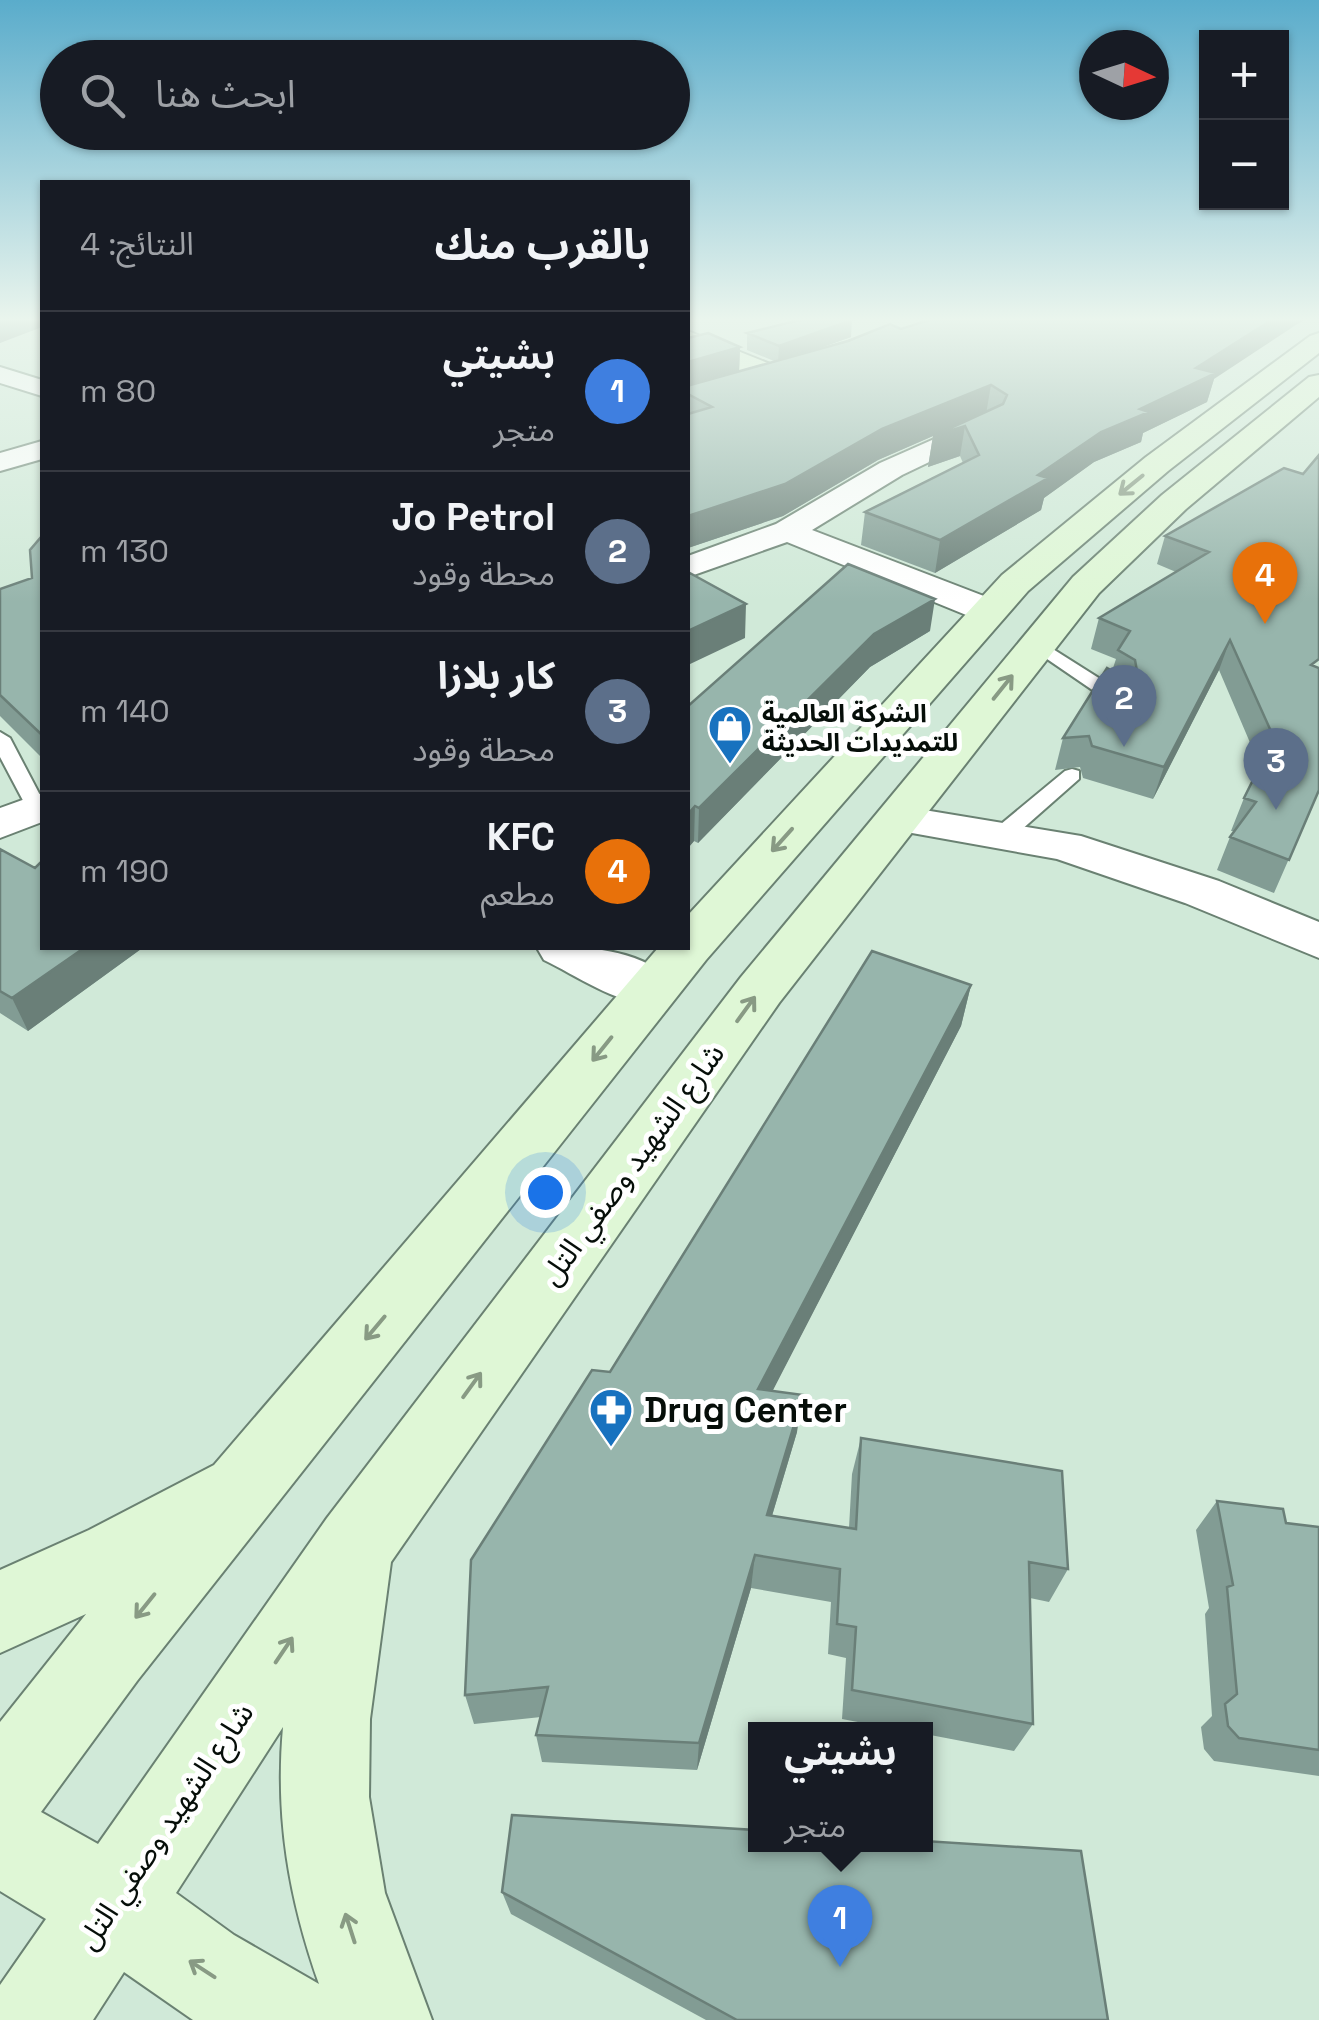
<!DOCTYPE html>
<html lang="ar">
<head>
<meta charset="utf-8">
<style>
  body { margin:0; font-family:"Space Grotesk","Noto Sans Arabic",sans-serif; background:#242831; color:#f1f3f6; direction:rtl }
  .controls { position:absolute; right:30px; top:30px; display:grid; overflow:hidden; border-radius:0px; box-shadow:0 2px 8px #0004 }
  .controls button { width:90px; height:90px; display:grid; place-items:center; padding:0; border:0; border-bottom:2px solid #363941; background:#171b24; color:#f1f3f6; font:50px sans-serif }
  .compass { position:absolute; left:1079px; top:30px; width:90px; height:90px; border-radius:50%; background:#171b24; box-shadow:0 2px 8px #0004; rotate:94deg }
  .you { position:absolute; left:545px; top:1192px; width:35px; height:35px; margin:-25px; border:8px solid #fff; border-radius:50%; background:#1a73e8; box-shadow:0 0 0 15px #1a73e833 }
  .badge { display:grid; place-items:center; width:65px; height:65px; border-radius:50%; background:#db2777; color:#fff; font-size:32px; font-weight:700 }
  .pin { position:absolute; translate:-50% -82px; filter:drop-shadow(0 2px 5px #0008) }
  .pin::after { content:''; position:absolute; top:52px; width:35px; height:30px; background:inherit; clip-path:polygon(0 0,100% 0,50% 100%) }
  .popup { position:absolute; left:748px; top:1722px; width:185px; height:130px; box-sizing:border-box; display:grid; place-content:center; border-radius:0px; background:#171b24; filter:drop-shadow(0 2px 8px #0005); font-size:32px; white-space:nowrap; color:#9ea1a6 }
  .popup b { font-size:38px; color:#f1f3f6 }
  .popup::after { content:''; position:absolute; left:50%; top:100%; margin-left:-20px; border:20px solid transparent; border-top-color:#171b24 }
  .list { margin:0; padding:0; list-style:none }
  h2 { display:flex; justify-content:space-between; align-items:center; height:130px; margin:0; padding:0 40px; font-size:42px }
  h2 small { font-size:32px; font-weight:400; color:#9ea1a6 }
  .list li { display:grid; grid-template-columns:65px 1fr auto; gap:30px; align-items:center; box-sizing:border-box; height:160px; padding:0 40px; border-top:2px solid #363941 }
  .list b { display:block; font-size:38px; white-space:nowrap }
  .list p { margin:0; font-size:32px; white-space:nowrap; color:#9ea1a6 }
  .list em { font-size:32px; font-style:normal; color:#9ea1a6 }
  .icon { flex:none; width:55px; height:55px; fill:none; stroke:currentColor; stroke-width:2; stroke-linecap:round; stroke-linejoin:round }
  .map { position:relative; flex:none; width:1319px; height:2020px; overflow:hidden; direction:ltr }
  .search { position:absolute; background:#171b24; box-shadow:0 2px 8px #0004; left:40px; top:40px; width:650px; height:110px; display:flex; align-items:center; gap:25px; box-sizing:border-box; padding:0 35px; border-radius:55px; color:#9ea1a6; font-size:38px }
  .panel { position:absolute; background:#171b24; box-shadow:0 2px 8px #0004; left:40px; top:180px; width:650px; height:770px; border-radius:0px; direction:rtl }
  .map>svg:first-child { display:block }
</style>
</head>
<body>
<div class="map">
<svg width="1319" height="2020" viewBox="0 0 1319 2020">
  <rect width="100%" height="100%" fill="#d0e9d8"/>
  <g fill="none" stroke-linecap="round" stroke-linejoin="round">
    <defs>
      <path id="lane" d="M1037,639L1124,694V702H1110L1031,648L1028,644Z
        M0,732L10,738L42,799V813L30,812L27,808L0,757Z
        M1072,769L1079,771V779L1011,839H995L992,834L995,829L1065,771Z"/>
      <path id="street" d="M0,367L42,380V396L0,383Z
        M984,417L998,425L994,431L902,475L812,530L1002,603L1007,611L1002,619L989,622L976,619L787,542L688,577V556L776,524L880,463Z
        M42,441V459L0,471V453Z
        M42,793V822L0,838V808Z
        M900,806L1081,836L1219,881L1319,922V958L1185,903L1057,859L884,828L878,819L884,810Z
        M537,948C579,945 652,948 676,989L668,1002C628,1013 580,977 544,960Z"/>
      <path id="secondary" d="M688,331L785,370L789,376L785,382H765L688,348Z
        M1319,333V353L1168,471L1028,591L706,960L137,1681L41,1812L98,1844L327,1518L741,977L1073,577L1162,495L1309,377L1319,375V397L1186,509L1099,593L779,1003L391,1562L370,1719L369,1797L385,1893L432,2020H193L124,1972L93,2020H0V1985L46,1919L0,1891V1722L86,1614L0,1653V1570L89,1530L214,1465L658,948H688V915L1002,575L1146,457L1310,336ZM283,1727C275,1818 289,1899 319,1984L234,1935L176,1893Z"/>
    </defs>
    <use href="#lane" stroke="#6a8172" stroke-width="4"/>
    <use href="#street" stroke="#6a8172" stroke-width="4"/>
    <use href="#secondary" stroke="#6a8172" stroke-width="4"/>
    <use href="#lane" fill="#fff" fill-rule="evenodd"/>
    <use href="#street" fill="#fff" fill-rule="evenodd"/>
    <use href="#secondary" fill="#dff7d6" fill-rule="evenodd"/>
  </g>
  <path fill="#829c94" d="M901,329L1214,379L1207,402L1143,433L1141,442L1094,462L1044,498L1041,510L935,573L861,545L865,512L963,463L960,456L928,467L933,436L878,460L783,516L688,548V338L740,347L739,371L774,361L747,350V333L851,337L814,350Z
    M1284,468L1319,790L1274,893L1217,870L1230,837L1234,831H1231L1244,798L1260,766L1219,670L1153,799L1083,778L1080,767L1055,770L1063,738L1112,671L1116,659L1091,649L1099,618L1176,572L1157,564L1165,536Z
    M42,536V758L0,716V589L32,578Z
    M930,631L870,667L698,843L694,841L688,848V706Z
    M0,849L35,868L141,949L28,1031L0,1013Z
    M971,985L961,1026L772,1391L797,1432L772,1516L849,1528L852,1474L861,1438L1068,1569L1049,1602L1030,1598L1033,1724L1014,1751L925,1734V1730H900L842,1719L846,1658L828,1654L831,1602L751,1588L697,1770L542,1762L536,1735L541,1717L474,1724L465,1695L610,1372Z
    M1217,1501L1286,1523L1319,1527V1776L1214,1761L1204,1749L1201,1727L1212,1716L1205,1614L1209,1608L1196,1530Z
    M502,1892L1108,2020H706L511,1914Z"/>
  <path fill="#6a7f78" d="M3,319H42V327L0,343V320Z
    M1273,319H1305L1214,379L1207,402L1143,433L1141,442L1094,462L1044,498L1041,510L935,573L940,540L1101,432L1140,409L1196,368Z
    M852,320L851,337L778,363L779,346Z
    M740,347L739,374L688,390V362Z
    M991,385L986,414L965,426L960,456L928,467L933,436L878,460L783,516L688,548V516L882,429Z
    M935,599L930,631L870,667L698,843L699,808L874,634Z
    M746,604L745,638L688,665V631Z
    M1230,640L1219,670L1153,799L1164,767Z
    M695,806L694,841L688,848V814Z
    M84,948H141V949L28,1031L12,998Z
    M971,985L961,1026L754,1427L758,1389Z
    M803,1395L797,1432L762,1549L767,1515Z
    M755,1555L751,1588L697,1770L699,1743Z"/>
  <path fill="#97b5ac" stroke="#6a7f78" stroke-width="2.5" d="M804,319H849L852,320L779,346L747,333Z
    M932,319H1273L1196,368L1216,373L1140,409L1149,412L1101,432L1038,475L1048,478L940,540L865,512L979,455L965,426L933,436L1003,404L1007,395L991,385L882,429L785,484L688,516V414L712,407L688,394V383L690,385L848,341L890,324L901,329Z
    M708,333L740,347L688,362V338Z
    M1319,455V659L1311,665L1319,668V790L1289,860L1230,837L1256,802L1244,798L1274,738L1230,640L1164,767L1092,746L1089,736L1063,738L1107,668L1119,675L1137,671L1135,660L1118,650L1130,631L1099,618L1209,552L1165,536L1284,468L1303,474Z
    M42,536V735L0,695V589L32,578L30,550Z
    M848,564L935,599L874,634L699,808L695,806L688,814V706Z
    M688,572L746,604L688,631Z
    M0,849L35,868L42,861V948H84L12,998L0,991Z
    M872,951L971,985L758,1389L803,1395L767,1515L856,1529L861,1438L1062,1471L1068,1569L1029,1562L1033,1724L852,1690L856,1627L837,1624L840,1569L755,1555L699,1743L536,1735L548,1687L465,1695L471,1560L592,1370L610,1372Z
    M1217,1501L1283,1509L1286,1523L1319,1527V1750L1239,1738L1228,1726L1225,1704L1237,1694L1227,1587L1233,1585Z
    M512,1815L755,1830V1844H925V1841L1081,1851L1108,2020H737L502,1892Z"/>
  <defs><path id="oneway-shaft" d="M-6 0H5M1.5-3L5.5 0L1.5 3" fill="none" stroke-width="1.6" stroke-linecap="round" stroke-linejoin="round" transform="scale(2.5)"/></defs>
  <g stroke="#889a84">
    <use href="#oneway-shaft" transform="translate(1131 485) rotate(141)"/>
    <use href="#oneway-shaft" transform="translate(1003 687) rotate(-51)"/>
    <use href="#oneway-shaft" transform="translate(782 840) rotate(132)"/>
    <use href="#oneway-shaft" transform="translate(746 1009) rotate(-54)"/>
    <use href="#oneway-shaft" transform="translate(602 1049) rotate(129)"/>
    <use href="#oneway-shaft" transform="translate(375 1328) rotate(130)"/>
    <use href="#oneway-shaft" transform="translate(472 1385) rotate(-54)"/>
    <use href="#oneway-shaft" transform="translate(145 1606) rotate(129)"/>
    <use href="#oneway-shaft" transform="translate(284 1650) rotate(-56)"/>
    <use href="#oneway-shaft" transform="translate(350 1928) rotate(-108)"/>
    <use href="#oneway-shaft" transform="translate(202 1969) rotate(-147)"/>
  </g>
  <linearGradient id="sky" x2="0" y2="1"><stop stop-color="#5aaccb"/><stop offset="0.53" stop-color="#eaf5ed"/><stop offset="1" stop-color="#eaf5ed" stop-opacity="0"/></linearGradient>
  <rect width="1319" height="602" fill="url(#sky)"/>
  <defs>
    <symbol id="shop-pin" viewBox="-11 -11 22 30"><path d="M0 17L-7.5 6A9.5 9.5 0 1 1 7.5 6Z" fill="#1872bf" stroke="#fff"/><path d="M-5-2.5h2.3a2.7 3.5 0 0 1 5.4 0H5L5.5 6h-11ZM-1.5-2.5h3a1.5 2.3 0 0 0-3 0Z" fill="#fff"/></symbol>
    <symbol id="pharmacy-pin" viewBox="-11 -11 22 30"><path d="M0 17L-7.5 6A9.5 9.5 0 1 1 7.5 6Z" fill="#1872bf" stroke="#fff"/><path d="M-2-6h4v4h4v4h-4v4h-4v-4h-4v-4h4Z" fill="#fff"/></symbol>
  </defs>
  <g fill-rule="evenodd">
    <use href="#shop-pin" x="705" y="702" width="50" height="68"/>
    <use href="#pharmacy-pin" x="586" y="1385" width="50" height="68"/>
  </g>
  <g text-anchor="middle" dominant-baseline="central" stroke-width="10" stroke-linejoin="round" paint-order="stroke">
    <g font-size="25" font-weight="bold" fill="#060e09" stroke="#fff" text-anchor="start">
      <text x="762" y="713">الشركة العالمية<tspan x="762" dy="29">للتمديدات الحديثة</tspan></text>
    </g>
    <g font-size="30" fill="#060e09" stroke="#fff">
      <text transform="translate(632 1164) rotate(-54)">شارع الشهيد وصفي التل</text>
      <text transform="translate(165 1826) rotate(-56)">شارع الشهيد وصفي التل</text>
    </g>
    <g font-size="35" font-weight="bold" fill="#060e09" stroke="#fff" text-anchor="start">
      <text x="644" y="1410">Drug Center</text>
    </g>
  </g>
</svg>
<div class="controls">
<button>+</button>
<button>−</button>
</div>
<svg class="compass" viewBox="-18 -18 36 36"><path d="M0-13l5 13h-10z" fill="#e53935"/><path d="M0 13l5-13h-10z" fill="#9ea1a6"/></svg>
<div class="you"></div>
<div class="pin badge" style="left:840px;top:1967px;background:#3f7fe0">1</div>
<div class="popup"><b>بشيتي</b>متجر</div>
<div class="pin badge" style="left:1124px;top:747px;background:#5c6f8a">2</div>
<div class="pin badge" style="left:1276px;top:810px;background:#5c6f8a">3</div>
<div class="pin badge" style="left:1265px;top:624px;background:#e8710a">4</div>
<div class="search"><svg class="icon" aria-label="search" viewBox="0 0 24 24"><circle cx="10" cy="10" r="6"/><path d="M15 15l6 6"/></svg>ابحث هنا</div>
<section class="panel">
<h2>بالقرب منك<small>النتائج: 4</small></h2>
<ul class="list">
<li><span class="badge" style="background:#3f7fe0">1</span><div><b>بشيتي</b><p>متجر</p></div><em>80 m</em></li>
<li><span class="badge" style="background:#5c6f8a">2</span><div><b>Jo Petrol</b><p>محطة وقود</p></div><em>130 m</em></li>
<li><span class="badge" style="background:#5c6f8a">3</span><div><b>كار بلازا</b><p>محطة وقود</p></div><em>140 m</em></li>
<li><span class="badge" style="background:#e8710a">4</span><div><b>KFC</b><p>مطعم</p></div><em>190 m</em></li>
</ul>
</section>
</div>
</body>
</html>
